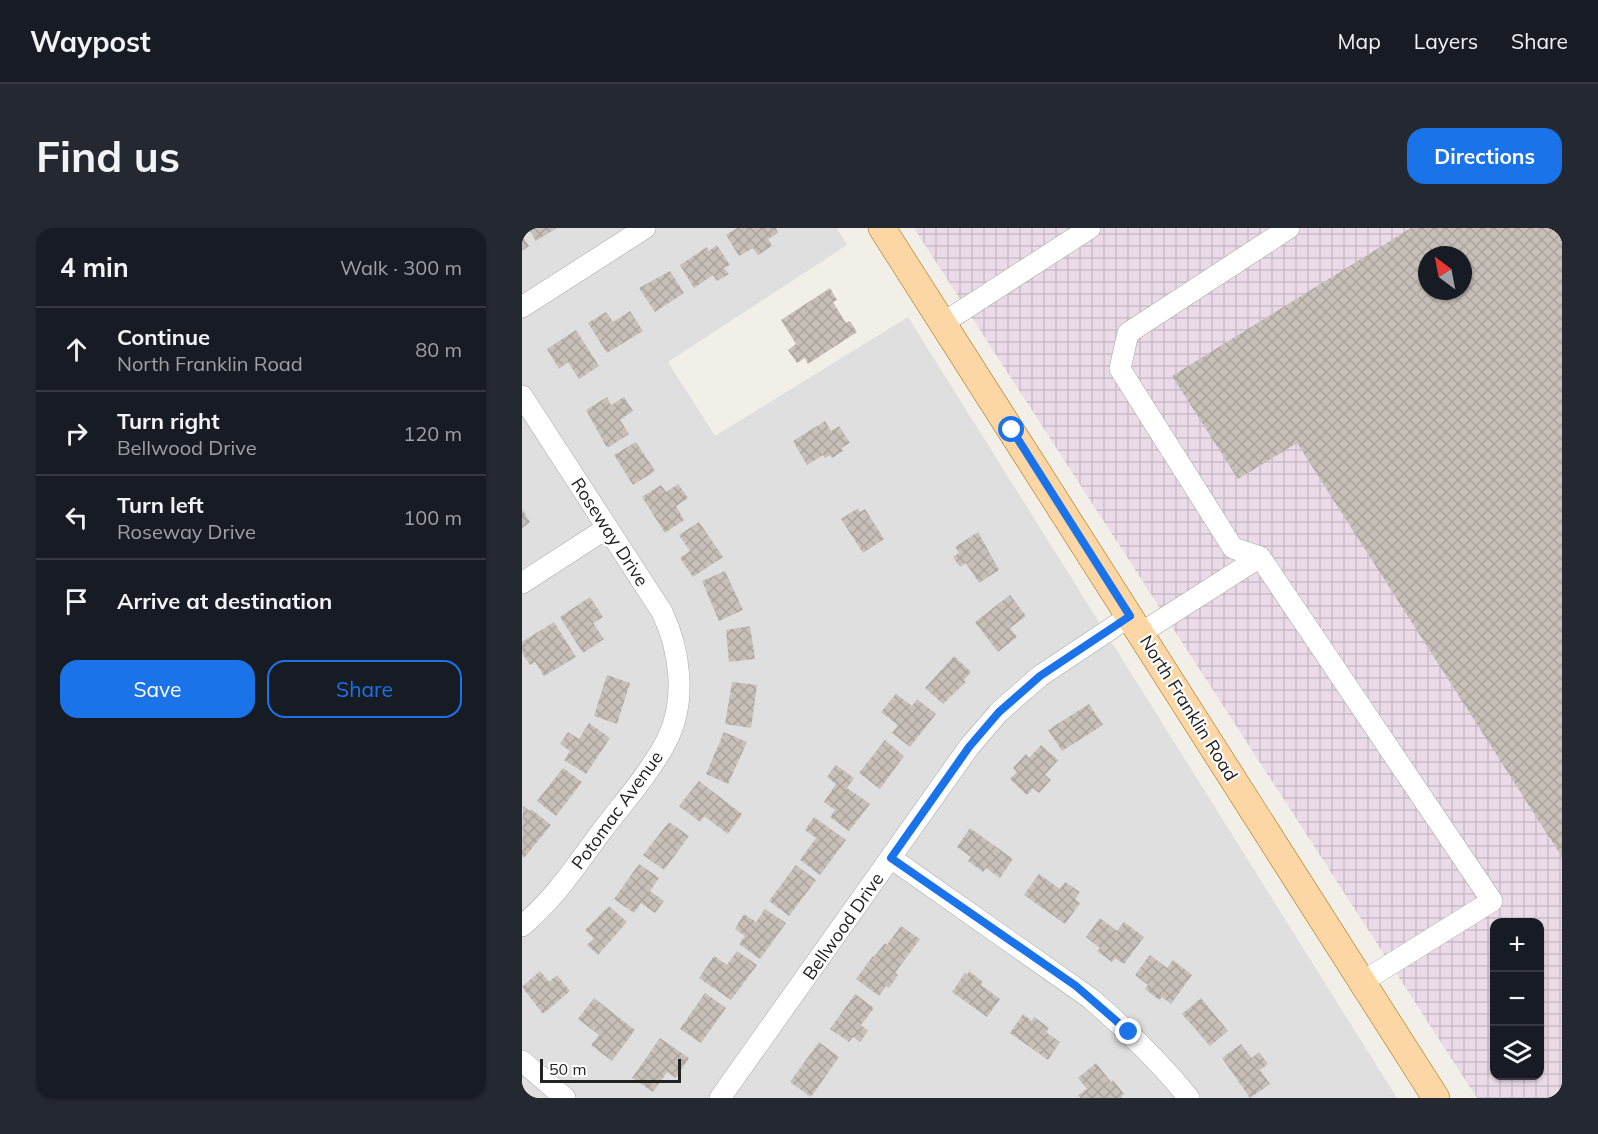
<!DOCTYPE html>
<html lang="en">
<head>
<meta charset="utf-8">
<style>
  body { margin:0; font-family:Mulish,sans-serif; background:#242831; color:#f1f3f6 }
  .controls { position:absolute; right:18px; bottom:18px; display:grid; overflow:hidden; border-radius:12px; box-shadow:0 2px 4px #0004 }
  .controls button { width:54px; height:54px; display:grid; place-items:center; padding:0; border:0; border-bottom:2px solid #363941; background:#171b24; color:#f1f3f6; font:30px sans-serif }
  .compass { position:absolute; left:896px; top:18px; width:54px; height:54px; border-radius:50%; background:#171b24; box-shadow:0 2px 4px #0004; rotate:328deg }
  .scale { position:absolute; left:18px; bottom:15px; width:141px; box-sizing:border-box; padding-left:6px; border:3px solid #222; border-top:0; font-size:16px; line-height:21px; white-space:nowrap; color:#222; -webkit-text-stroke:4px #fff; paint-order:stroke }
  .stop { position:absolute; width:18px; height:18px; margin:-14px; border:4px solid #1a73e8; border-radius:50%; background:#fff }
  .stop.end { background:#1a73e8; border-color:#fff; box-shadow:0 2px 6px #0008 }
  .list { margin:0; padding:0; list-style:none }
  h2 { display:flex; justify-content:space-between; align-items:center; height:78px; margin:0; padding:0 24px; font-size:26px }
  h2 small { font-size:20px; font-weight:400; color:#9ea1a6 }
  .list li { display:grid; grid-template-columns:39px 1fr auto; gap:18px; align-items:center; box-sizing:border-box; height:84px; padding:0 24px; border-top:2px solid #363941 }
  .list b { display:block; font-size:22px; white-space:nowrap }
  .list p { margin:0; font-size:20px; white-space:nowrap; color:#9ea1a6 }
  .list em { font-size:20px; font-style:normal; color:#9ea1a6 }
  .actions { display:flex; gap:12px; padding:18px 24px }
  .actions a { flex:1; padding:14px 0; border:2px solid #1a73e8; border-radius:18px; text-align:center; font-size:21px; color:#1a73e8 }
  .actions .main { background:#1a73e8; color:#fff }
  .icon { flex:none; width:33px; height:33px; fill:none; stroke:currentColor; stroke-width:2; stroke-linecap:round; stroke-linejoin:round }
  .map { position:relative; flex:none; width:1040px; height:870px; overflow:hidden; border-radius:18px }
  header { display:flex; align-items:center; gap:36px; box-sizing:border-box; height:84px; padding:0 30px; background:#171b24; border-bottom:2px solid #363941 }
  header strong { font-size:28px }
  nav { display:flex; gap:33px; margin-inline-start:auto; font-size:21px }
  .intro { display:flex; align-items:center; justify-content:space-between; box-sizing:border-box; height:144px; padding:0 36px }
  h1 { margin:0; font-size:42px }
  .button { padding:15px 27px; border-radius:18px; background:#1a73e8; color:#fff; font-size:21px; font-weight:700 }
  main { display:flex; gap:36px; padding:0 36px }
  aside { flex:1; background:#171b24; border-radius:18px; box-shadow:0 2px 4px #0004 }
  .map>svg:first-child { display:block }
</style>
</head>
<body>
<header>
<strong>Waypost</strong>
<nav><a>Map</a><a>Layers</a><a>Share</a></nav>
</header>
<div class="intro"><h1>Find us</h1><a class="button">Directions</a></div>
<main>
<aside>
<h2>4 min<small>Walk · 300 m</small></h2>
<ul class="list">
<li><svg class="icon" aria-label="ahead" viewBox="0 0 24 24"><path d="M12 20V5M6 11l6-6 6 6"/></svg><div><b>Continue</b><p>North Franklin Road</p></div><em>80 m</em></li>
<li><svg class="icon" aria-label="right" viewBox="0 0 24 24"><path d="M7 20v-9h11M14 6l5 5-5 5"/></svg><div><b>Turn right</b><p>Bellwood Drive</p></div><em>120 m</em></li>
<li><svg class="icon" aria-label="left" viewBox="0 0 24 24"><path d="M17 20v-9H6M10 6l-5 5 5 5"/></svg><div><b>Turn left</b><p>Roseway Drive</p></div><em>100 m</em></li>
<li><svg class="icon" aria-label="arrive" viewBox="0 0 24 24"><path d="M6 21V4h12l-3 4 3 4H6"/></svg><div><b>Arrive at destination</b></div></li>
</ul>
<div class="actions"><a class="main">Save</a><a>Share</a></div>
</aside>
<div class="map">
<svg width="1040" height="870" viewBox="0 0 1040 870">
  <defs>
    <pattern id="industrial-grid" width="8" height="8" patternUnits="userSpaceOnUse" patternTransform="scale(1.5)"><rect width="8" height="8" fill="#ebdbe8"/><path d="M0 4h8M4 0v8" fill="none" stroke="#c9bcc7"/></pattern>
    <pattern id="building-cross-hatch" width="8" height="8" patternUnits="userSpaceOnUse" patternTransform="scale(1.5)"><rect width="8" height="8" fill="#c7bfb8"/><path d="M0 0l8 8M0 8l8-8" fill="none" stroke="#aba49e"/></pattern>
  </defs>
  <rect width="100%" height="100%" fill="#f2efe9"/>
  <path fill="#e0dfdf" d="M0,0H315L325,17L146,134L193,208L386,89L875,870H0Z"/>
  <path fill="url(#industrial-grid)" fill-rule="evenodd" d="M392,0H1040V870H955ZM905,27H941V63H905ZM972,694H1017V848H972Z"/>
  <path fill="url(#building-cross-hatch)" fill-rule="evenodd" d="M6,0H35L14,13Z
    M215,0H254L256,5L246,11L250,18L236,27L231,20L217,28L204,7Z
    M889,0H1040V629L775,215L716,251L650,148ZM905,27H941V63H905Z
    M0,7L7,18L0,23Z
    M195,17L208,37L202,40L207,46L195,53L191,47L172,60L158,37L185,19L187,23Z
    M148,43L162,65L133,84L117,60Z
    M308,60L315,72L311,74L324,95L328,93L335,104L286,136L283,130L275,135L266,122L274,116L259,92Z
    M108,83L121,103L85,125L66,95L84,84L91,94Z
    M54,102L77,138L57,151L46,134L37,141L25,121Z
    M85,169L89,177L102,169L111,183L98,192L107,206L87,219L84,218L64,182Z
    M303,193L309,203L317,198L328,215L319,220L321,223L310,230L308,227L303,230L301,227L285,237L271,213Z
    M114,214L133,243L111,257L92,227Z
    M156,256L166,270L154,278L162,292L143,305L120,269L139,257L144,264Z
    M336,280L338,284L343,281L362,311L341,325L319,291Z
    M0,281L8,294L0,300Z
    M177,294L201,329L171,349L158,330L168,323L157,307Z
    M456,304L477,342L457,355L444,335L438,339L431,329L437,325L433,319Z
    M203,343L221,382L197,393L180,353Z
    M488,367L504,388L488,400L495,409L476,424L453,394Z
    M68,369L81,389L71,395L82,411L61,425L38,389Z
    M32,394L54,429L22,448L13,434L8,437L0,425V414Z
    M228,398L233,431L207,434L204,402Z
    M432,428L449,444L442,452L444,454L421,476L403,460Z
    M85,447L108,455L95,496L72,488Z
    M210,454L235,457L229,500L203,496Z
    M374,466L390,478L395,471L414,486L388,519L370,505L376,497L359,484Z
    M567,476L581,497L540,523L526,502Z
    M67,495L88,510L64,546L42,532L48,523L38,516L46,504L57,511Z
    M202,504L225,514L206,556L184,546Z
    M363,512L382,528L358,561L337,545Z
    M519,517L536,532L523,547L529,552L517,565L511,560L505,567L488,551L495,544L491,540L504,526L507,530Z
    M314,537L332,550L325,560L348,576L327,603L308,589L313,582L302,574L314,556L305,549Z
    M41,540L60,554L34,588L15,573Z
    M177,553L220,586L206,606L182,588L178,594L157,578Z
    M1,578L8,583L9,581L29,597L2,630L0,628Z
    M292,589L324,612L298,647L278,632L294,610L283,602Z
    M147,594L167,608L142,642L121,627Z
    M448,600L491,631L478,650L464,640L461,644L446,633L449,629L435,619Z
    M117,636L137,650L128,663L142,673L133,685L119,675L112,685L92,671Z
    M274,637L294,652L267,688L247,673Z
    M517,646L538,661L543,654L558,664L553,671L558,675L543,696L502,667Z
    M87,678L105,694L76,727L65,717L72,710L63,702Z
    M243,681L264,695L238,731L217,716L223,708L213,701L222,686L234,694Z
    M578,690L595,703L602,694L622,709L602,736L593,730L590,734L575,723L578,720L564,709Z
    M379,698L398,711L373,745L376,747L367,760L364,758L357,768L334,751L351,728L352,729L363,715L365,717Z
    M215,723L235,737L209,772L177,750L192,728L205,737Z
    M628,727L645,740L651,732L670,747L649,776L640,769L637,772L623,761L626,757L613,747Z
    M18,743L27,754L35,747L48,763L21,786L0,759Z
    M447,743L461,754L459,757L478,771L465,789L430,764L443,745L445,747Z
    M183,765L204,780L179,815L158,801Z
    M333,766L352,780L339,797L346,803L338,814L331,809L327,814L308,801Z
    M72,770L113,802L90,833L69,817L77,807L56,791Z
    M679,770L706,803L688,818L660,786Z
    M501,786L510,793L512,789L527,800L524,804L538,814L526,832L488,805Z
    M138,810L167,830L154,850L145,844L131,864L110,850Z
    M297,814L317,829L289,869L268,854Z
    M719,816L730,830L737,824L746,836L738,842L748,856L728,870L700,830Z
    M574,835L589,854L591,852L602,866L599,868L601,870H559L556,867L565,861L556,850Z"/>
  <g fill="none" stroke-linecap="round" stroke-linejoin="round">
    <defs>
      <path id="minor" d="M767,0L606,105L598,141L711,320L738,329L970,673L840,754
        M0,79L123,0
        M421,95L568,0
        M0,168L140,384C158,422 165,472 145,512C128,545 101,575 79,604C54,638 32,671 0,698
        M0,355L85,300
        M619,405L738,329
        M369,630L568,770C604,801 637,833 667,870
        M0,833L43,870
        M198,870L447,519L477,484L518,448L608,388"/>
      <path id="major" d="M360,0L914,870"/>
    </defs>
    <use href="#minor" stroke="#a9a9a9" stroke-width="22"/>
    <use href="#major" stroke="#a06b00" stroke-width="28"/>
    <use href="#minor" stroke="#fff" stroke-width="21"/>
    <use href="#major" stroke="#fcd6a4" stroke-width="27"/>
  </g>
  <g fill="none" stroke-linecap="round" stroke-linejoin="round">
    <path stroke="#1a73e8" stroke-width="8" d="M490,202L608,388L518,448L477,484L447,519L369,630L554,758L607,804"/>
  </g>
  <g text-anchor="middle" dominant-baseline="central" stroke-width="4.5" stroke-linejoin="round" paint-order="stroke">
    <g font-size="18" fill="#222" stroke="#fff">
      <text transform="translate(88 304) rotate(57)">Roseway Drive</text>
      <text transform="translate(667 480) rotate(58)">North Franklin Road</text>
      <text transform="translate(95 582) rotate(-54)">Potomac Avenue</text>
      <text transform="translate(321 698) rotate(-55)">Bellwood Drive</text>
    </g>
  </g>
</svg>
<div class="controls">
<button>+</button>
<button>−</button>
<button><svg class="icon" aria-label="layers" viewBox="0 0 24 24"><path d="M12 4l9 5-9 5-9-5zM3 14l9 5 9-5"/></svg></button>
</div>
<svg class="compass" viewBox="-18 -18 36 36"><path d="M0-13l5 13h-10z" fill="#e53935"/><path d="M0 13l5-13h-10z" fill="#9ea1a6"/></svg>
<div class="scale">50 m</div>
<div class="stop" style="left:490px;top:202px"></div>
<div class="stop end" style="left:607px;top:804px"></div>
</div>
</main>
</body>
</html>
